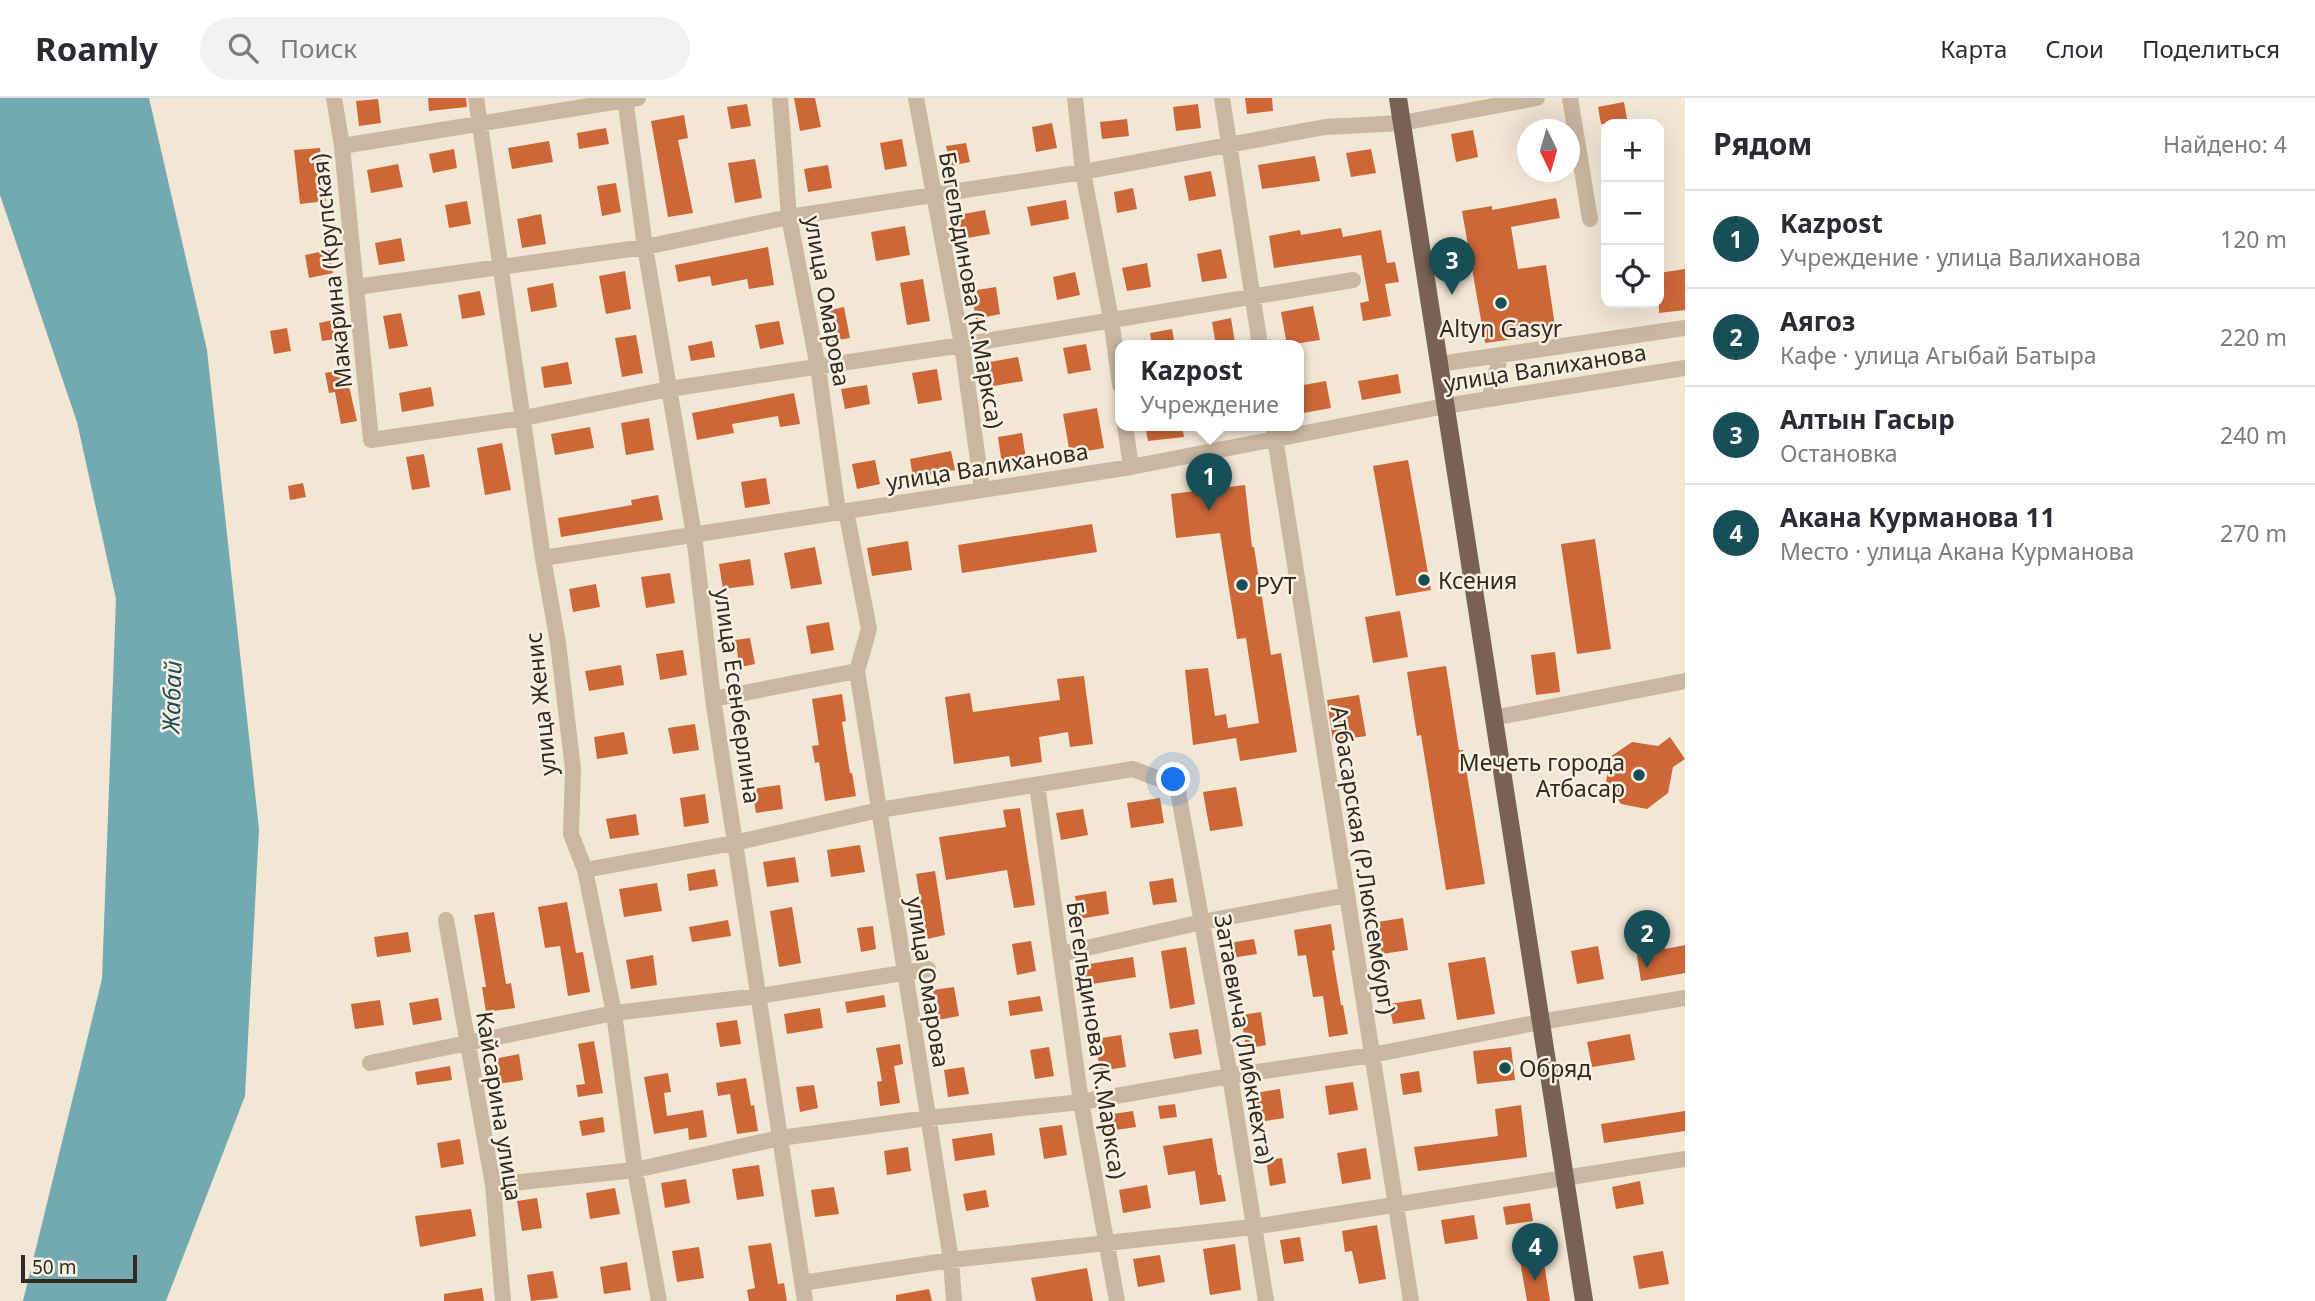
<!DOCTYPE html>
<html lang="ru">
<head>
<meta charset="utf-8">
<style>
  body { margin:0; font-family:"Noto Sans",sans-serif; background:#f2f2f3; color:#2b2b33 }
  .controls { position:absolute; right:21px; top:21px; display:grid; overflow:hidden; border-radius:14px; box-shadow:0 7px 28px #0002 }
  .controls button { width:63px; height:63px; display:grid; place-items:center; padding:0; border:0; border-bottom:2px solid #e1e1e2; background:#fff; color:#2b2b33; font:35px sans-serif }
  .compass { position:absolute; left:1517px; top:21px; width:63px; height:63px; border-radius:50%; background:#fff; box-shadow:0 7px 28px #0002; rotate:175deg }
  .scale { position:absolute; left:21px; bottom:18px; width:116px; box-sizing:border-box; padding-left:7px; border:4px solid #342a24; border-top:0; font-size:19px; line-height:24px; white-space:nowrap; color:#342a24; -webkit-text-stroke:5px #faf0e1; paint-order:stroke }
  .you { position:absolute; left:1174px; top:682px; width:24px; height:24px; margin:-18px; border:5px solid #fff; border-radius:50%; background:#1a73e8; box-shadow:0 0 0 10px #1a73e833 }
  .badge { display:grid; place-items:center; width:46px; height:46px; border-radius:50%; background:#184e57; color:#fff; font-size:23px; font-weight:700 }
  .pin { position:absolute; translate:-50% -58px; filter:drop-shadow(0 2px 4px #0008) }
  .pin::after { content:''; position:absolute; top:37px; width:24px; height:21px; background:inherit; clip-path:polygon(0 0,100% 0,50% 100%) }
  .popup { position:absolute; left:1115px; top:242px; width:189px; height:91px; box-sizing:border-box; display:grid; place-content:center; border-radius:14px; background:#fff; filter:drop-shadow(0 2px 5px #0005); font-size:23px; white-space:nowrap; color:#7c7c81 }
  .popup b { font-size:26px; color:#2b2b33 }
  .popup::after { content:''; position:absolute; left:50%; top:100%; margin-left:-14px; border:14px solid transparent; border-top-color:#fff }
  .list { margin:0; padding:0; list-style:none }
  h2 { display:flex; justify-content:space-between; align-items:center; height:91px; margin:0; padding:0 28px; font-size:30px }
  h2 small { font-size:23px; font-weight:400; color:#7c7c81 }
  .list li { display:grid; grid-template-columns:46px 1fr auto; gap:21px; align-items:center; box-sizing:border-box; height:98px; padding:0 28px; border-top:2px solid #e1e1e2 }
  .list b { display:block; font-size:26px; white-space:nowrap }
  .list p { margin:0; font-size:23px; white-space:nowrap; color:#7c7c81 }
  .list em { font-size:23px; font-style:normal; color:#7c7c81 }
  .icon { flex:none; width:38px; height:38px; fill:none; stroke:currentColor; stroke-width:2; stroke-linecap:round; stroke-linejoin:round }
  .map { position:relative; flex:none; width:1685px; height:1203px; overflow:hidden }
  header { display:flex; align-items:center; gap:42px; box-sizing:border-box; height:98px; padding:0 35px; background:#fff; border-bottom:2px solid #e1e1e2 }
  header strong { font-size:33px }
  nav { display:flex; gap:38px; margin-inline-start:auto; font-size:24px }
  .search { width:490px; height:63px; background:#f2f2f3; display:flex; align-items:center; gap:18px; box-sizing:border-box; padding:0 24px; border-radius:38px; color:#7c7c81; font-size:26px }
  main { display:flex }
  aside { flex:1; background:#fff }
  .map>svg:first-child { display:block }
</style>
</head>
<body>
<header>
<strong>Roamly</strong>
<div class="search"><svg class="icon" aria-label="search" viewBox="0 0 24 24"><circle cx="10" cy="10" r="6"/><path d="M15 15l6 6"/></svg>Поиск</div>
<nav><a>Карта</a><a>Слои</a><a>Поделиться</a></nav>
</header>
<main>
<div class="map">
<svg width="1685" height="1203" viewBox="0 0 1685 1203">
  <rect width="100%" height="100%" fill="#f2e6d5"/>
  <path fill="#73a9b0" d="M0,0H149L207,252L259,731L245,998L166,1203H23L102,881L116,501L77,324L0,97Z"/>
  <path fill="#cd6738" d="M428,0H466L467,9L429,13Z
    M794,0H815L821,29L800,33Z
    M1245,0H1272L1273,13L1247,16Z
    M378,1L381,25L359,28L356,3Z
    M1624,4L1628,26H1601L1598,9Z
    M747,6L751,28L731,31L727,9Z
    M1198,6L1201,30L1176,33L1173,9Z
    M684,17L688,40L678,42L693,115L668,119L651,23Z
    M1127,21L1129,38L1102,41L1100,24Z
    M1052,25L1057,50L1036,54L1032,29Z
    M606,30L609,46L579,51L577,35Z
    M1473,32L1478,59L1456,64L1451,36Z
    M902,41L907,68L885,72L880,45Z
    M549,43L553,64L512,71L508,50Z
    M966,45L970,64L950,68L946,48Z
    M320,50L326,103L300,106L294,52Z
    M454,51L457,70L433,75L429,56Z
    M1371,51L1376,75L1351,79L1346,55Z
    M1315,58L1320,83L1262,91L1258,67Z
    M755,61L762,100L735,105L728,65Z
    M398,66L403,89L371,95L367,72Z
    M828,67L832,90L808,94L804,71Z
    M1211,73L1216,98L1189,103L1184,78Z
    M616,85L621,114L602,118L597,88Z
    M1133,90L1137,111L1117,115L1114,94Z
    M1556,100L1560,120L1511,129L1518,171L1546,167L1556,235L1485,245L1462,113L1492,108V112Z
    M1066,102L1069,121L1031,128L1027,109Z
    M467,103L471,126L449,130L445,107Z
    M985,112L990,136L962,141L958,117Z
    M541,116L546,146L522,150L517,121Z
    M905,128L910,157L876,163L871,134Z
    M1341,130L1343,139L1381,132L1387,165L1395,164L1399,184L1385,186L1391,218L1363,223L1360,205L1369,203L1361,157L1274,170L1269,138L1300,132L1301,137Z
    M401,140L405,163L379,167L375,145Z
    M768,149L774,187L749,191L747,181L712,188L710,178L678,184L675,167Z
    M1221,151L1227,180L1202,184L1197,156Z
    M329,152L333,175L309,180L305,157Z
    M1147,165L1151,189L1127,193L1122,170Z
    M1685,171V212L1659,215V175Z
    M625,173L631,211L606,216L599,178Z
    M1075,174L1080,197L1057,202L1053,179Z
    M923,181L930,223L907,227L900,185Z
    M553,185L557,209L531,214L527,190Z
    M996,189L1000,216L976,221L971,193Z
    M480,193L485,217L462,221L458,197Z
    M1313,208L1320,242L1287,247L1281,214Z
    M844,209L850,240L832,243L826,213Z
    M401,215L408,248L389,251L383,218Z
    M1231,220L1235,245L1216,247L1212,224Z
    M338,221L342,240L322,243L319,225Z
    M779,223L784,246L760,251L755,227Z
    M287,230L291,253L274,256L270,233Z
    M1172,231L1175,247H1152L1150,235Z
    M636,237L643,275L622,279L615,240Z
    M712,243L715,259L691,263L688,248Z
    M1086,246L1091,272L1068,276L1063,250Z
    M1018,259L1023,283L988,289L984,265Z
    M568,264L572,286L544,290L541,269Z
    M345,271L357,323L341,326L335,294L329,295L325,275Z
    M937,271L942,302L918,306L912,275Z
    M1398,276L1401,295L1362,302L1358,283Z
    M1326,283L1331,310L1298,316V288Z
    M867,287L870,306L845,311L841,291Z
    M431,289L434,308L402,314L399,295Z
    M794,295L800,326L780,329L778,318L732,326L734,335L697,342L692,315Z
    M1097,310L1104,350L1070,356L1063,316Z
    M649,320L654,352L626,357L621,325Z
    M1145,327H1182L1184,339L1148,343Z
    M590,329L594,350L555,357L551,336Z
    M1022,335L1026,361L1002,366L998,339Z
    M502,345L511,392L485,397L477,350Z
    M951,353L955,372L913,380L910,361Z
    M424,356L430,389L412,392L406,359Z
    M875,362L880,386L857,391L852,366Z
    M1408,362L1431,492L1396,498L1373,368Z
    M766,380L770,406L745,410L741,384Z
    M303,385L306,399L290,402L288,388Z
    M1245,387L1252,449H1254L1271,557L1281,555L1297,654L1240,663L1236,640L1193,647L1185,572L1208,570L1215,618L1226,616L1228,630L1259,625L1246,540L1237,541L1220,435L1176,440L1171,396Z
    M658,397L663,422L561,439L558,420L632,407L631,402Z
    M1092,426L1097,454L962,475L958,447Z
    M1595,441L1611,551L1577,556L1561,446Z
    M908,443L912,472L872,478L867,450Z
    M815,449L822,486L791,491L784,455Z
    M750,461L754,487L723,491L719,466Z
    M670,475L675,505L646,510L641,479Z
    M596,486L600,509L573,514L569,491Z
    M1400,513L1408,559L1373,565L1365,519Z
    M829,524L834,552L811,556L806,528Z
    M750,540L755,566L740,569L735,542Z
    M683,552L687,577L660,582L656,556Z
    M1555,554L1560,594L1536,597L1531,557Z
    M621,567L624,587L589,593L585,573Z
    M1446,568L1459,652H1463L1485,786L1446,792L1421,637L1417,638L1407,574Z
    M1084,578L1093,646L1070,649L1068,634L1039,639L1042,664L1011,669L1009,658L954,666L945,599L970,595L973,614L1060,602L1057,581Z
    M842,596L846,623L842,624L850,675H852L856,698L825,703L819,664L815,665L812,648L819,647L812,601Z
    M1359,597L1366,638L1333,643L1327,602Z
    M695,626L699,652L673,656L668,630Z
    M624,634L628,656L597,661L594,639Z
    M1670,639L1685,661L1673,669L1668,695L1647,711L1621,706L1606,685L1610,659L1632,644L1658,648Z
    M780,687L783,711L756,715L752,691Z
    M1236,689L1243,728L1210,733L1203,694Z
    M705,696L709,725L684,729L680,700Z
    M1160,700L1164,725L1131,730L1127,705Z
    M1020,710L1035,807L1014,810L1007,772L946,782L939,739L1006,729L1003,712Z
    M1083,711L1088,737L1061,742L1056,715Z
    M636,716L639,737L610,741L606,721Z
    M860,747L865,774L831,779L827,752Z
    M795,759L799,784L767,789L763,764Z
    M715,771L718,788L689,793L687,776Z
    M935,773L945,837L927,841L916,776Z
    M1173,780L1177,804L1153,807L1149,784Z
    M657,785L662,813L624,819L619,791Z
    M1106,793L1109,816L1079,821L1075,798Z
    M567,804L576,855L583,854L590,894L568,898L560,848L545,850L538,809Z
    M792,809L801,865L779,869L770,813Z
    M494,814L506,886L511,885L515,910L486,914L482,889H486L474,817Z
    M1403,820L1408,852L1382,856L1377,824Z
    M728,822L731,838L692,844L689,829Z
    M1331,826L1335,852L1332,853L1341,907H1343L1348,936L1329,939L1323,898L1313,899L1306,857L1298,858L1294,832Z
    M873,828L876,851L861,854L857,830Z
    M408,834L411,854L377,859L374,839Z
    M1254,841L1257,856L1231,860L1229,845Z
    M1031,843L1036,873L1017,877L1012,846Z
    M1664,846L1665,851L1685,847V875L1641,883L1636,851Z
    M1598,848L1604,881L1577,886L1571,853Z
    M1186,849L1195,906L1170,911L1161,853Z
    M653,857L657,887L631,891L626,862Z
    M1133,859L1136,879L1086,887L1083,867Z
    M1485,859L1495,916L1457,922L1448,865Z
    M954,889L959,918L938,922L933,892Z
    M884,897L886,909L847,915L845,904Z
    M1040,898L1043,913L1010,918L1008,903Z
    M438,900L442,922L413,927L409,905Z
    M1421,901L1425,921L1393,926L1389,906Z
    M380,902L384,927L355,931L351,906Z
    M820,910L823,930L787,936L784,916Z
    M1261,914L1266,947L1246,951L1241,917Z
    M737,922L741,946L720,949L716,925Z
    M1198,931L1202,956L1174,961L1169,935Z
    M1630,936L1635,962L1592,969L1587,944Z
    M1121,937L1126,969L1100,973L1095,941Z
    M594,943L603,995L578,999L576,987L585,986L578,946Z
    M900,946L903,966L894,968L900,1005L880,1008L877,984L882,983L876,950Z
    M1049,949L1054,978L1035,981L1030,952Z
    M1511,949L1515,982L1477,986L1473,953Z
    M519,956L523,982L498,986L494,961Z
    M450,968L452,982L417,987L415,974Z
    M964,969L969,996L948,999L944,972Z
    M1419,973L1422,994L1403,997L1400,976Z
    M668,975L671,994L664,995L667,1018L703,1012L707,1039L689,1042L688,1030L654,1036L644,979Z
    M746,980L751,1008L754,1007L758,1033L737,1036L730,996L718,998L716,985Z
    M1353,984L1358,1012L1329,1017L1325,988Z
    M814,987L818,1010L800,1014L796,989Z
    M1280,991L1284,1020L1259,1024L1254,995Z
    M1175,1006L1177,1019L1160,1021L1158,1008Z
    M1521,1007L1527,1059L1418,1073L1414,1049L1498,1038L1495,1011Z
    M1133,1013L1136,1029L1109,1033L1106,1017Z
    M1685,1013V1033L1604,1045L1601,1026Z
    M603,1019L605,1034L582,1038L579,1023Z
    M1062,1027L1067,1057L1044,1061L1039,1030Z
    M992,1035L995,1057L955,1063L952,1041Z
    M1212,1040L1218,1077H1221L1226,1103L1200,1107L1195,1073L1168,1077L1163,1048Z
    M460,1041L464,1066L441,1070L437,1045Z
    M908,1049L911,1073L887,1077L884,1053Z
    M1366,1050L1371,1081L1342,1086L1337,1055Z
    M1282,1060L1286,1085L1270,1088L1266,1062Z
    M759,1067L764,1098L737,1102L732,1071Z
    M686,1081L690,1105L665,1110L661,1085Z
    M1640,1083L1644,1106L1616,1111L1612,1089Z
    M1147,1087L1151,1110L1123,1115L1119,1092Z
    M834,1089L839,1116L815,1119L811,1092Z
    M615,1090L620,1116L590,1121L586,1095Z
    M986,1092L989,1109L966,1113L963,1096Z
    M537,1100L542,1130L522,1133L517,1103Z
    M1530,1105L1533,1123L1506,1127L1503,1109Z
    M471,1111L476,1138L420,1149L415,1118Z
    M1474,1117L1478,1141L1445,1146L1441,1122Z
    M1377,1127L1386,1181L1359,1186L1352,1153L1345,1154L1342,1133Z
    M1300,1139L1304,1163L1284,1166L1280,1142Z
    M771,1145L778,1186L784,1185L787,1203H749L747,1192L755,1190L748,1148Z
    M1235,1146L1241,1192L1210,1197L1203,1151Z
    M699,1149L704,1180L677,1184L672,1153Z
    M1663,1153L1669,1186L1639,1191L1633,1158Z
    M1160,1157L1165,1184L1138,1189L1133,1161Z
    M1543,1159L1550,1203H1527L1520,1163Z
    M627,1164L631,1192L604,1196L600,1169Z
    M1087,1170L1093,1203H1036L1031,1180Z
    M553,1173L558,1200L531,1203L527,1177Z
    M482,1190L484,1203H444V1196Z
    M929,1191L932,1203H896V1197Z"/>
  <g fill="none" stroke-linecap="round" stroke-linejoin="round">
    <path stroke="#cab7a1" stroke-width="16" d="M334,0L342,48L371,342L524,320L669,291L962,247L1353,182
      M476,0L543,460L558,545L573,671L571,736L585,772L614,915L635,1072L659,1203
      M625,0L645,149L694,437L713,601L805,1203
      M780,0L789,119L818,269L838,414
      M916,0L962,247L982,391
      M1075,0L1083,74L1111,221L1120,287
      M1222,0L1260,247
      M1570,0L1590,121
      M342,48L638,0
      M356,189L645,149L789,119L1083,74L1325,29L1402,25L1537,0
      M1439,266L1685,230
      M1489,301L1501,257
      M1125,327L1131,369
      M1273,327L1411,1203
      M846,413L869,531L857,573L951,1162L954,1203
      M543,460L1131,369L1445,308L1685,270
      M713,601L857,573
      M1493,620L1685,583
      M1037,687L1081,1004L1117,1203
      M585,772L734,745L879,712L1133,671L1177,688L1230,978L1266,1203
      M446,822L493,1087L503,1203
      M1060,856L1202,824L1347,797
      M370,965L614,915L759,898L928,871
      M493,1087L635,1072L780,1040L928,1020L1081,1004L1230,978L1372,957L1540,924L1685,900
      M802,1185L951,1162L1253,1129L1685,1061"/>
    <path stroke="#776254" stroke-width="18" d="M1398,0L1584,1203"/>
  </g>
  <g fill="#184e57" stroke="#faf0e1" stroke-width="2.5">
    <circle cx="1501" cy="205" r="7"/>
    <circle cx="1424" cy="482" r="7"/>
    <circle cx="1242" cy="487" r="7"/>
    <circle cx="1639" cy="677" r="7"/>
    <circle cx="1505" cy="970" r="7"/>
  </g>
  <g text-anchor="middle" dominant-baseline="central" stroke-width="5" stroke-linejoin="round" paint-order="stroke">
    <g font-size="23" fill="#342a24" stroke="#faf0e1">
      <text transform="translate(331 173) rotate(-96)">Макарина (Крупская)</text>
      <text transform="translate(972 192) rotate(80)">Бегельдинова (К.Маркса)</text>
      <text transform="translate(828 203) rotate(80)">улица Омарова</text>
      <text transform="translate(1545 269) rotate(-9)">улица Валиханова</text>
      <text transform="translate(987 368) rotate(-9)">улица Валиханова</text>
      <text transform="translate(738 598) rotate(82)">улица Есенберлина</text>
      <text transform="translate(540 606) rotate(-96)">улица Женис</text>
      <text transform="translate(1364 762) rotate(81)">Атбасарская (Р.Люксембург)</text>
      <text transform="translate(929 884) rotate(81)">улица Омарова</text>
      <text transform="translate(1245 941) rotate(80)">Затаевича (Либкнехта)</text>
      <text transform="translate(1097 942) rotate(81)">Бегельдинова (К.Маркса)</text>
      <text transform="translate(500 1008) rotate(81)">Кайсарина улица</text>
    </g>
    <g font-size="23" fill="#342a24" stroke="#faf0e1" text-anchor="start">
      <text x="1501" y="230" text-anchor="middle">Altyn Gasyr</text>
      <text x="1438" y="482">Ксения</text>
      <text x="1256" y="487">РУТ</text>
      <text x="1625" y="664" text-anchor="end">Мечеть города<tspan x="1625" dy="26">Атбасар</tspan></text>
      <text x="1519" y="970">Обряд</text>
    </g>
    <g font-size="24" font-style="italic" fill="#184e57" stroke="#faf0e1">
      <text transform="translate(171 599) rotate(-88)">Жабай</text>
    </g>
  </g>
</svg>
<div class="controls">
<button>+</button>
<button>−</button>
<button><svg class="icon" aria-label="locate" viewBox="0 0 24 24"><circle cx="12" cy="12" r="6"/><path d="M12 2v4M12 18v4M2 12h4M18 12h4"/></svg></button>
</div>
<svg class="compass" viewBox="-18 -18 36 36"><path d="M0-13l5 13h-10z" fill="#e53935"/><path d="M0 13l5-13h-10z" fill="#7c7c81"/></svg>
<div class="scale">50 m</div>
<div class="you"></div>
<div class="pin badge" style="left:1209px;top:413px">1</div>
<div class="popup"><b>Kazpost</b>Учреждение</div>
<div class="pin badge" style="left:1647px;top:870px">2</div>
<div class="pin badge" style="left:1452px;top:197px">3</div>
<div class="pin badge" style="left:1535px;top:1183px">4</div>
</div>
<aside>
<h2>Рядом<small>Найдено: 4</small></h2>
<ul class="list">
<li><span class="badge">1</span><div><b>Kazpost</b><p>Учреждение · улица Валиханова</p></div><em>120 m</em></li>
<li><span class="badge">2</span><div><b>Аягоз</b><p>Кафе · улица Агыбай Батыра</p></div><em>220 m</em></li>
<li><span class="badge">3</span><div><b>Алтын Гасыр</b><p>Остановка</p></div><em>240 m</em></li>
<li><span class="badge">4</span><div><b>Акана Курманова 11</b><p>Место · улица Акана Курманова</p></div><em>270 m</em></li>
</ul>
</aside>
</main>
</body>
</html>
